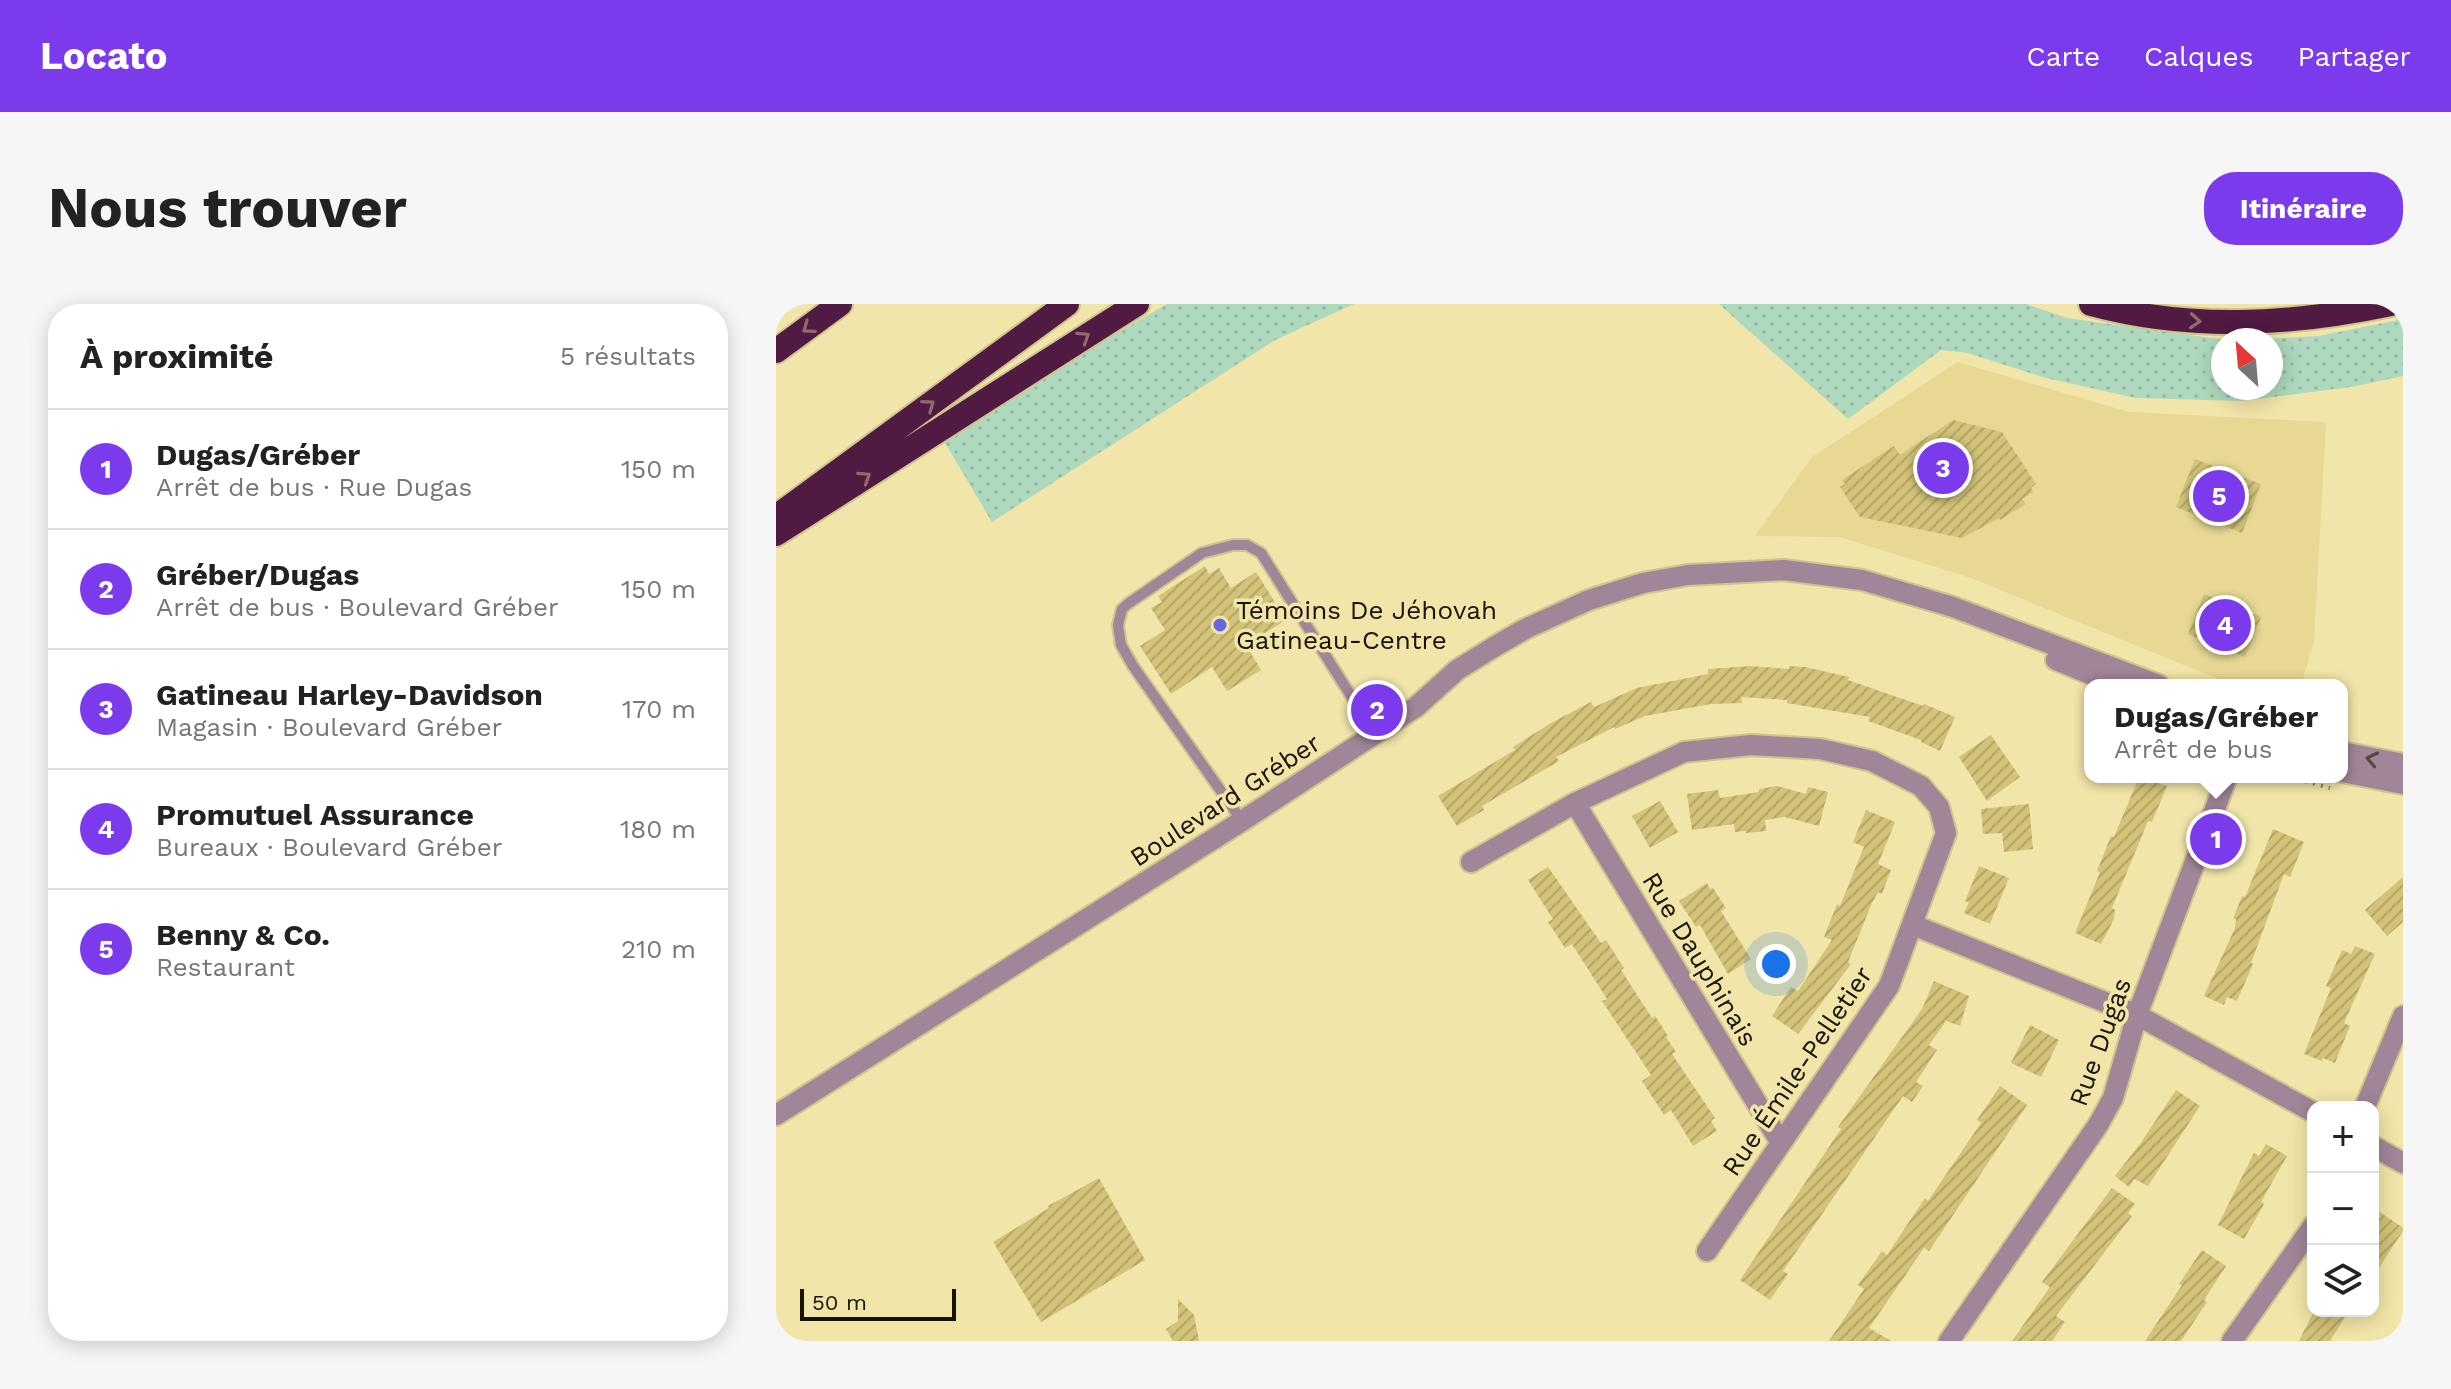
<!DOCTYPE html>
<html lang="fr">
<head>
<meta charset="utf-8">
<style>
  body { margin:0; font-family:"Work Sans",sans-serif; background:#f6f6f6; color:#222 }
  .controls { position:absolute; right:24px; bottom:24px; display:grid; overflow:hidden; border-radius:16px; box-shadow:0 4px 20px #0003 }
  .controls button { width:72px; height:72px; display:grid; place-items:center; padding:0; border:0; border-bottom:2px solid #e0e0e0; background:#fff; color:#222; font:40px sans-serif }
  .compass { position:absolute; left:1435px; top:24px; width:72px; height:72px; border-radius:50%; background:#fff; box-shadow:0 4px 20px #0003; rotate:334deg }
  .scale { position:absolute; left:24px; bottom:20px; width:156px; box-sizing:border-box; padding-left:8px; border:4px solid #181300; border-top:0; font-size:22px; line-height:28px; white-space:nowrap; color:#181300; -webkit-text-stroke:6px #f2e5a9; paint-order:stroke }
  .you { position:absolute; left:1000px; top:660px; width:28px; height:28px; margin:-20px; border:6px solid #fff; border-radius:50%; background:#1a73e8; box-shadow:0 0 0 12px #1a73e833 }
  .badge { display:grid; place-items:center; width:52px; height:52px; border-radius:50%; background:#7c3aed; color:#fff; font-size:26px; font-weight:700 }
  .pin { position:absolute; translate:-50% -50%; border:4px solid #fff; box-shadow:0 2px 8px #0006 }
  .popup { position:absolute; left:1308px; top:375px; width:264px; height:104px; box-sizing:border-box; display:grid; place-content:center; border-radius:16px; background:#fff; filter:drop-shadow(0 2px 6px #0005); font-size:26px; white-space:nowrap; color:#767676 }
  .popup b { font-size:30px; color:#222 }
  .popup::after { content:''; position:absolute; left:50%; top:100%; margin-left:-16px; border:16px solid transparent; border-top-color:#fff }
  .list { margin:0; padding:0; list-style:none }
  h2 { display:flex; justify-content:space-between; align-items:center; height:104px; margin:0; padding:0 32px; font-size:34px }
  h2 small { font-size:26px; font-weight:400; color:#767676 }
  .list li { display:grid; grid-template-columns:52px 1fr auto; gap:24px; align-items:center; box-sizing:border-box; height:120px; padding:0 32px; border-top:2px solid #e0e0e0 }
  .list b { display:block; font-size:30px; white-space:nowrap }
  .list p { margin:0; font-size:26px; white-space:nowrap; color:#767676 }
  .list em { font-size:26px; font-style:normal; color:#767676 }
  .icon { flex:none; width:44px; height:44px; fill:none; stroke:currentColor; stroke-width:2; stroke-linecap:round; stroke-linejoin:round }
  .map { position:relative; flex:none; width:1627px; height:1037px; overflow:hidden; border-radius:32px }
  header { display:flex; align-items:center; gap:48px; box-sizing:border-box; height:112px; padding:0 40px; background:#7c3aed; color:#fff }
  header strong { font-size:38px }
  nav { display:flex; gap:44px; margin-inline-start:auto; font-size:28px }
  .intro { display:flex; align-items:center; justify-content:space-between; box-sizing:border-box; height:192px; padding:0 48px }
  h1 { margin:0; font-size:56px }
  .button { padding:20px 36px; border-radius:32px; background:#7c3aed; color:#fff; font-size:28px; font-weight:700 }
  main { display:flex; gap:48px; padding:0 48px }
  aside { flex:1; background:#fff; border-radius:32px; box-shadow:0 4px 20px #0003 }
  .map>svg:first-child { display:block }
</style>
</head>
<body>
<header>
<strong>Locato</strong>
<nav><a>Carte</a><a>Calques</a><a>Partager</a></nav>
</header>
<div class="intro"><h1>Nous trouver</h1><a class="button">Itinéraire</a></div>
<main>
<aside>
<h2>À proximité<small>5 résultats</small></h2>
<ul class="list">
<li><span class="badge">1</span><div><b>Dugas/Gréber</b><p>Arrêt de bus · Rue Dugas</p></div><em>150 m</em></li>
<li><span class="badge">2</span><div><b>Gréber/Dugas</b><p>Arrêt de bus · Boulevard Gréber</p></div><em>150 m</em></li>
<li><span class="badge">3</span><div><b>Gatineau Harley-Davidson</b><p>Magasin · Boulevard Gréber</p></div><em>170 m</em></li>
<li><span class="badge">4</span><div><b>Promutuel Assurance</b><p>Bureaux · Boulevard Gréber</p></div><em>180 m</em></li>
<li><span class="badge">5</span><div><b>Benny &amp; Co.</b><p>Restaurant</p></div><em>210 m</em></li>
</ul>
</aside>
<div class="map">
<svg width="1627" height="1037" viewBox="0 0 1627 1037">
  <defs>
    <pattern id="grass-dots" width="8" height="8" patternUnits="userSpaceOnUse" patternTransform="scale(2)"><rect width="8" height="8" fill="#aed9be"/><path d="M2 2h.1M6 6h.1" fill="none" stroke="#95b9a2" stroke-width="1.8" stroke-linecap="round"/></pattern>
    <pattern id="building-hatch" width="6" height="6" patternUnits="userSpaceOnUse" patternTransform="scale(2)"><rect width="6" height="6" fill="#d3c378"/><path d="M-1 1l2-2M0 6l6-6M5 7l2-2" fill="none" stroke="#b4a766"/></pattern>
  </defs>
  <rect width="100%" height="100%" fill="#f2e5a9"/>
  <path fill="#e7d894" d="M1182,58L1353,108L1550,118L1538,337L1525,381H1457L1195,274L1064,233L979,232L1036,153Z"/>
  <path fill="url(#grass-dots)" d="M391,0H578L499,36L216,218L169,139L322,40Z
    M943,0H1250L1291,14L1450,36H1447V84H1495V36H1468L1543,32L1627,15V72L1575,83L1465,97L1360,94L1270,74L1192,49L1165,46L1072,115Z"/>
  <path fill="url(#building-hatch)" d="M1177,116L1226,128L1260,180L1255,184L1257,188L1246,195L1250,200L1224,216L1223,214L1186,234L1084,213L1064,183L1069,180L1066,176L1118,142L1124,151Z
    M1419,155L1485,180L1466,229L1400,203Z
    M429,262L433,270L443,264L455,284L480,268L510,316L470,341L485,366L451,387L436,363L395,390L364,342L389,326L375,304L386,298L382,292Z
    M1428,290L1485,313L1469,353L1412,330Z
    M974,362L1013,365V362L1029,363L1073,373L1072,376L1147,402L1148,400L1179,413L1164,447L1145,438V436L1092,417L1094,413L1011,399V396L965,393L966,399L935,400L869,412L839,425L838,423L780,453L783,457L706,502L708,506L681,522L662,492L739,446L737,443L775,419L815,398L818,403L861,384L932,370V365Z
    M1215,431L1244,473L1211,497L1183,453Z
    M1363,473L1391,482L1376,518L1372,517L1336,604L1339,606L1338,615L1325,640L1299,629L1324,568L1321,567L1335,532L1338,533Z
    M1001,482L1030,490L1032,483L1052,488L1043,522L1009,513L989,516L990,527L970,529V527L959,528L958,520L916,526L911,490L942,486L944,494L983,488V485Z
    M884,497L902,528L874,544L856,512Z
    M1253,500L1257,545L1228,548L1226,529L1207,530L1205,505Z
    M1090,506L1119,518L1102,560L1115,566L1106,590L1102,588L1096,599L1072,658L1075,660L1022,730L996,712L1015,683L1022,687L1056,636L1048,633L1061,600L1064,602L1088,543L1077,538Z
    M1497,525L1528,538L1514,573L1508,570L1475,659L1477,660L1461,697L1451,693L1448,701L1428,692L1459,624L1460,615H1457L1466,592L1469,593Z
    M1203,562L1233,574L1214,620L1188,609L1193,598L1189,597Z
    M772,563L825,639L830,636L848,664L845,666L876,714L879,712L892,732L890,733L900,748L896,750L939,814L935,817L941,827L917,842L895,806L888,811L866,777L875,771L826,697L831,695L796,640L789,644L772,618L777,615L752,576Z
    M1627,573V618L1611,632L1589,606Z
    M931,579L934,585L937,584L950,604L945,607L975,655L952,670L924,621L920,623L903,597Z
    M1579,642L1599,650L1568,719L1574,722L1559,759L1547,754L1546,757L1528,750L1555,684L1550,682L1566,646L1575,650Z
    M1158,677L1193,692L1184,722L1170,717L1153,741L1161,746L1140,778L1147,782L1136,798L1127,792L1007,967L1012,970L994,996L964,976L1065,825L1062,823L1146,705Z
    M1254,721L1283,736L1265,773L1235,759Z
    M1224,782L1251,801L1153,947L1148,944L1093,1024L1115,1037H1053L1088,985L1082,981L1106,947L1111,951L1149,894L1152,897L1205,819L1201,816Z
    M1400,786L1424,802L1372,882L1358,875L1353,883L1339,872L1364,840Z
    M1490,840L1511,852L1485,898L1488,900L1468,935L1442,921L1478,849L1483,852Z
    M323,874L369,956L265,1018L217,938L273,904L272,902Z
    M1336,884L1359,900L1352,909L1356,912L1280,1012L1289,1018L1276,1037H1236L1274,983L1266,978Z
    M1604,908L1627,924V927L1597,973V919Z
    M1426,946L1450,962L1428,996L1431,998L1405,1037H1369L1406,981L1403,980Z
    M402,995L418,1011L423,1037H397L390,1025L402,1017Z
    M1538,1007H1573L1554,1037H1523Z"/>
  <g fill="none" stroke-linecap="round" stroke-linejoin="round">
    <defs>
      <path id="service" d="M466,517L357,362L345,341L342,321L346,305L353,299L426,249L457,241H471L485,249L599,430"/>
      <path id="minor" d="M799,499L1005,839
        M695,558L799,499L908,448L975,441L1044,445L1096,457L1145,482L1163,503L1170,529L1113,682L931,947
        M1137,621L1361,711L1537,808
        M1589,803L1627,712
        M1597,842L1627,859
        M1173,1037L1322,821L1337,794L1361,711L1451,473
        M1456,1037L1537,922"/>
      <path id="tertiary" d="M1280,356L1341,381
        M1566,448L1627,460
        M1566,468L1627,480
        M0,811L466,517L640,403L681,366L718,343L749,325L813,296L867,279L912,271L1008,266L1086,276L1177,303L1383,381"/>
      <path id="motorway" d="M1315,0C1415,27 1515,21 1615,0
        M0,47L64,0
        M8,207L291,0
        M0,230L361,0"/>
    </defs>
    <use href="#service" stroke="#cfc38e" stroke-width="14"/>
    <use href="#minor" stroke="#cfc38e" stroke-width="24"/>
    <use href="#tertiary" stroke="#cfc38e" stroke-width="24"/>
    <use href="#motorway" stroke="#cfc38e" stroke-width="28"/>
    <path stroke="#91875e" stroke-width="4" stroke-dasharray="2 6" stroke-linecap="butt" d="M1514,473L1554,484"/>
    <use href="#service" stroke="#a18598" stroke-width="10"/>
    <use href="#minor" stroke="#a18598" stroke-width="20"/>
    <use href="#tertiary" stroke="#a18598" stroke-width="20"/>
    <use href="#motorway" stroke="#501a43" stroke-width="24"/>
  </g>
  <defs><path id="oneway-chevron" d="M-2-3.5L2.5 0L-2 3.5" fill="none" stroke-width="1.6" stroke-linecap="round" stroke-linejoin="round" transform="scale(2)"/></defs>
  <g stroke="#916b6c">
    <use href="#oneway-chevron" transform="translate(1419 17) rotate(4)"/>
    <use href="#oneway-chevron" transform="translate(32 24) rotate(144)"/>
    <use href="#oneway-chevron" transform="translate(308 33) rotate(-33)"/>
    <use href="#oneway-chevron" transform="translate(153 101) rotate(-36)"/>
    <use href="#oneway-chevron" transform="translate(89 173) rotate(-33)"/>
  </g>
  <use stroke="#564644" href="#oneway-chevron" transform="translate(1596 455) rotate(-168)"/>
  <circle fill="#6468e1" stroke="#f2e5a9" stroke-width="3" cx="444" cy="321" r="8"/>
  <g text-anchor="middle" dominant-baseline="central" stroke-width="7" stroke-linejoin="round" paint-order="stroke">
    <g font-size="26" fill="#181300" stroke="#f2e5a9" text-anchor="start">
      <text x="460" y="306">Témoins De Jéhovah<tspan x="460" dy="30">Gatineau-Centre</tspan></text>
    </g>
    <g font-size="26" fill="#181300" stroke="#f2e5a9">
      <text transform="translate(449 496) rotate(-33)">Boulevard Gréber</text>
      <text transform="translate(924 655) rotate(59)">Rue Dauphinais</text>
      <text transform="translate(1324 738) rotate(-70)">Rue Dugas</text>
      <text transform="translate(1021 767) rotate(-56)">Rue Émile-Pelletier</text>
    </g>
  </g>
</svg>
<div class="controls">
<button>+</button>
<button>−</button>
<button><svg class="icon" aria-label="layers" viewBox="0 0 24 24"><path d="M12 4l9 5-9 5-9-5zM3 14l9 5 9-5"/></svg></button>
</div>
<svg class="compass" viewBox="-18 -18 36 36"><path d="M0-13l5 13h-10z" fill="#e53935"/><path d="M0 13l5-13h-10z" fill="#767676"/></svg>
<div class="scale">50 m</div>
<div class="you"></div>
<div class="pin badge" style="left:1440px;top:535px">1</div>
<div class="popup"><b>Dugas/Gréber</b>Arrêt de bus</div>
<div class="pin badge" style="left:601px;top:406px">2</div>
<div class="pin badge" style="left:1167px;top:164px">3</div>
<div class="pin badge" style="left:1449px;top:321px">4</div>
<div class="pin badge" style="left:1443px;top:192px">5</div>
</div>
</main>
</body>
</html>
